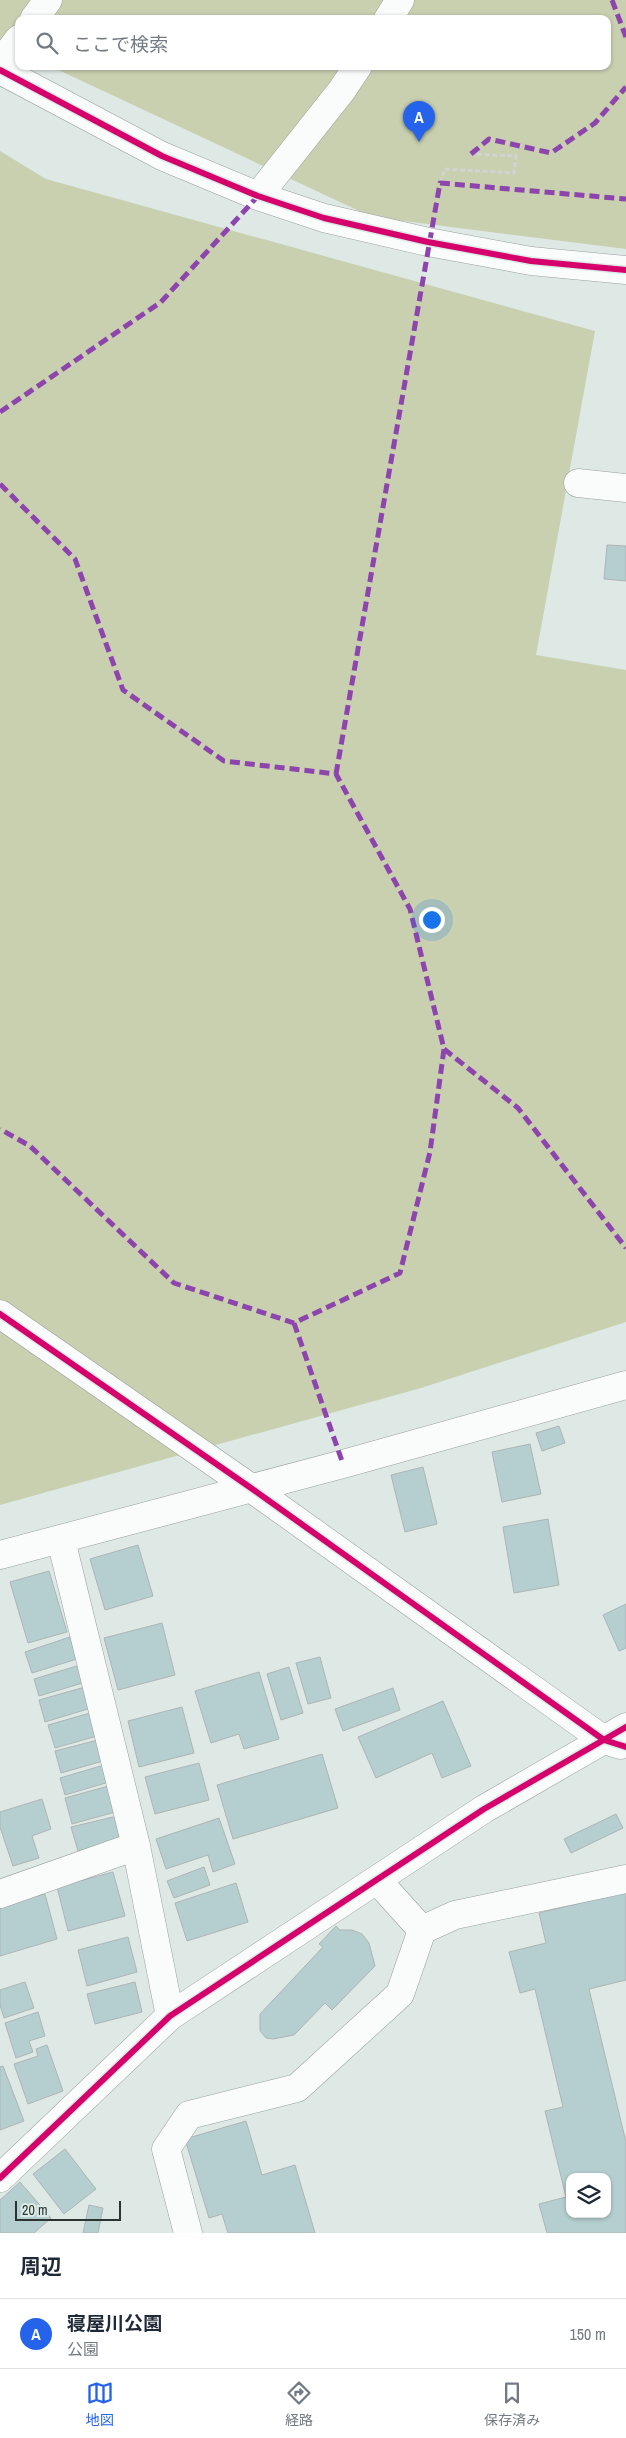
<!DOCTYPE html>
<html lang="ja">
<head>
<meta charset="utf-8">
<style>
  body { margin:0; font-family:"Archivo Narrow","Noto Sans JP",sans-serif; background:#f2f2f3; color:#1f2937 }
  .controls { position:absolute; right:15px; bottom:15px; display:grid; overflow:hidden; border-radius:10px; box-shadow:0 1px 4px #0004 }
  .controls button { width:45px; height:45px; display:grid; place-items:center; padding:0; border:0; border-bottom:1px solid #e0e1e3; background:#fff; color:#1f2937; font:25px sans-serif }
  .scale { position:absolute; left:15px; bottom:12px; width:106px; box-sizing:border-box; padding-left:5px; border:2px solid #2c3331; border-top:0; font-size:14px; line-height:18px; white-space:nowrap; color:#2c3331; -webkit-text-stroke:4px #dbebe6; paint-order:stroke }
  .you { position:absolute; left:431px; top:919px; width:18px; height:18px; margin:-12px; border:4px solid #fff; border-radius:50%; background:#1a73e8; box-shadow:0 0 0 8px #1a73e833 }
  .badge { display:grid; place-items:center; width:32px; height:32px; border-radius:50%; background:#2563eb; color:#fff; font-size:16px; font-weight:700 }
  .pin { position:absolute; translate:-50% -41px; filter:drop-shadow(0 1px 2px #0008) }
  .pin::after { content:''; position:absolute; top:26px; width:18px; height:15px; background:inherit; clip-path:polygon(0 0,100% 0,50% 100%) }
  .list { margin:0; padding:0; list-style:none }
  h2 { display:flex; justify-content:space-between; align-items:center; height:65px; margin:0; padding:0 20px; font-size:21px }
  h2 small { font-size:16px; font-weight:400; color:#747a83 }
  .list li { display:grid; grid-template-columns:32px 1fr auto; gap:15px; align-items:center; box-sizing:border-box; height:70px; padding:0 20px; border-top:1px solid #e0e1e3 }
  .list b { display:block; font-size:19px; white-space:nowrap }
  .list p { margin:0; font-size:16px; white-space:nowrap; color:#747a83 }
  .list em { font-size:16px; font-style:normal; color:#747a83 }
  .icon { flex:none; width:28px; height:28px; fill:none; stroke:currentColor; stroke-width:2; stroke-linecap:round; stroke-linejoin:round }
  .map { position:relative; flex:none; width:626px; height:2233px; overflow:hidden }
  .search { position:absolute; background:#fff; box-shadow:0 1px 4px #0004; left:15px; right:15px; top:15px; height:55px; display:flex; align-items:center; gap:12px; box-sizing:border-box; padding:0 18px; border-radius:10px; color:#747a83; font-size:19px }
  .sheet { height:135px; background:#fff }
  nav { display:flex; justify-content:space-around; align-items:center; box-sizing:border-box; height:70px; border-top:1px solid #e0e1e3; background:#fff; font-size:14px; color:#747a83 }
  nav a { display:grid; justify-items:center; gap:2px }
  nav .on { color:#2563eb }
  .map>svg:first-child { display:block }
</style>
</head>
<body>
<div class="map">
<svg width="626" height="2233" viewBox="0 0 626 2233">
  <rect width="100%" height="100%" fill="#dee8e5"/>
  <path fill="#c9d0b0" d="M0,0H626V249L372,217L50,66H607V19H19V52L0,43Z
    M0,151L46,179L595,331L536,655L626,670V1322L421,1388L0,1505Z"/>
  <path fill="#b5ced0" stroke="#aeb5b4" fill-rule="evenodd" d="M607,545L626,546V581L604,579Z
    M559,1426L565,1443L542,1451L536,1433Z
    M530,1444L541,1494L502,1502L492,1452Z
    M423,1467L437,1524L405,1532L391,1475Z
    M548,1519L559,1585L514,1593L503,1527Z
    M138,1545L153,1596L105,1610L90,1559Z
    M49,1571L67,1632L28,1643L10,1582Z
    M626,1604V1648L619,1651L603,1615Z
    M162,1623L175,1675L118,1690L104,1638Z
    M70,1637L77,1659L32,1673L25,1652Z
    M320,1657L331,1698L308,1704L296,1663Z
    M80,1665L86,1682L39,1696L34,1679Z
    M289,1667L303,1713L281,1720L267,1674Z
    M259,1672L279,1739L244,1749L239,1734L211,1743L195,1691Z
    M85,1687L91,1708L45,1722L39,1700Z
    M393,1688L400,1710L343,1731L335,1709Z
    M443,1701L471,1766L442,1778L432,1753L376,1778L358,1737Z
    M182,1707L194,1753L139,1767L128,1721Z
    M90,1713L97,1736L55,1748L48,1725Z
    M98,1740L103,1761L61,1773L55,1751Z
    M322,1754L338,1808L233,1839L217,1785Z
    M199,1763L209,1800L155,1814L145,1777Z
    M104,1765L109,1782L65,1795L60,1778Z
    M112,1785L119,1811L72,1824L65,1798Z
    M42,1799L51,1829L32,1836L39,1858L13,1866L0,1827V1812Z
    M616,1814L623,1828L571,1853L564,1839Z
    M117,1816L124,1839L78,1851L71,1827Z
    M219,1818L235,1864L213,1872L208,1855L166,1869L156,1839Z
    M204,1867L210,1885L174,1898L167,1881Z
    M113,1872L125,1916L68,1931L57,1887Z
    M236,1883L248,1922L187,1941L175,1903Z
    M626,1892V1980L589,1989L626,2142V2233H547L539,2204L566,2197L545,2111L563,2107L535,1989L520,1993L509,1952L546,1943L539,1913ZM570,2177H607V2214H570Z
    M45,1894L57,1939L0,1956V1906Z
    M336,1926L340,1930H352L362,1934L369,1943L375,1966L332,2010L325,2003L294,2035L273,2039L266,2038L260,2031V2014L323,1947L319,1944Z
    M128,1937L137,1972L87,1986L78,1950Z
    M25,1982L34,2008L4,2018L0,2005V1990Z
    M135,1982L142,2012L95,2024L87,1994Z
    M38,2012L45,2036L29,2041L33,2052L16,2058L5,2023Z
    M47,2045L63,2091L28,2104L14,2064L38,2056L36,2049Z
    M3,2066L24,2121L0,2130V2067Z
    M246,2121L262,2175L295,2165L315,2233H228L222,2214L209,2218L185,2139Z
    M65,2149L96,2189L64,2214L33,2174Z
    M20,2182L51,2218L34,2233H0V2200Z
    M89,2205L103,2208L98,2233H83Z"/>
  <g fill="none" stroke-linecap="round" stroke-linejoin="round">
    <defs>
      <path id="minor" d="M34,19L48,0
        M388,19L400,0
        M0,63L19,39
        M0,70L162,156L258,196L324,218L428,242L531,261L626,270
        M258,196L342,90L358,66
        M578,483L626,488
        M0,1314L251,1488L604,1740L620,1745
        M61,1540L136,1846L170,2016
        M0,1555L343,1464L626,1385
        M0,1894L136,1846
        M422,1930L455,1915L626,1879
        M0,2178L170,2016L484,1809L626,1727
        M188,2233L166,2149L189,2115L297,2088L400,1994L422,1930L377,1880"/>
    </defs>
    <use href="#minor" stroke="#99a09e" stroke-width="29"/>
    <path stroke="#d1d4d3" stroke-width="3" stroke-dasharray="5 2.5" stroke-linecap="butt" d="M440,183L445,169L514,173L516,156L471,154"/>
    <use href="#minor" stroke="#fafcfb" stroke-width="28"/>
    <path stroke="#8e44ad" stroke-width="5" stroke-dasharray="10 5" stroke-linecap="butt" d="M612,0L626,37
      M471,154L489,139L551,153L595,123L626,87
      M0,412L161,302L258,196
      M0,484L75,559L123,690L224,761L336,774L410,909L444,1049L430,1152L400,1273L294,1323L174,1283L30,1146L0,1129
      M336,774L440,183L626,199
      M444,1049L518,1108L626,1248
      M294,1323L343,1464"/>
    <defs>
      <path id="cycleway" d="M0,70L162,156L258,196L324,218L428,242L531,261L626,270
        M0,1314L251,1488L604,1740L626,1747
        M0,2178L170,2016L484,1809L626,1727"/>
    </defs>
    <use href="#cycleway" stroke="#dbebe6" stroke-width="9"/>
    <use href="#cycleway" stroke="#d6006c" stroke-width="6"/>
  </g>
</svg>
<div class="controls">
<button><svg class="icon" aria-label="layers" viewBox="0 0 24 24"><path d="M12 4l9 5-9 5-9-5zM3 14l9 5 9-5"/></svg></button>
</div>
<div class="scale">20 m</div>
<div class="you"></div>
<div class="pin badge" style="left:419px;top:142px">A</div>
<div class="search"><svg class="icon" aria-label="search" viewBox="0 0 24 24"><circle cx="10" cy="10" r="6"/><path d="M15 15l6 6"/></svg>ここで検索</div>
</div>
<section class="sheet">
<h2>周辺<small></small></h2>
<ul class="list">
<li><span class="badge">A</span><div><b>寝屋川公園</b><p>公園</p></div><em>150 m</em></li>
</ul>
</section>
<nav>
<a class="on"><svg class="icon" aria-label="map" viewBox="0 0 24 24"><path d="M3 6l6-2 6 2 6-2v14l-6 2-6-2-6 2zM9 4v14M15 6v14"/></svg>地図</a>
<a><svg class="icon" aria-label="directions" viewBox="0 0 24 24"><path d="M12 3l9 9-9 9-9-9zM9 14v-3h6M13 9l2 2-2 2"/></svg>経路</a>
<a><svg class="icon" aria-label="saved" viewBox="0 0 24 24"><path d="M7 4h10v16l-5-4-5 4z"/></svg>保存済み</a>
</nav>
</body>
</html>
